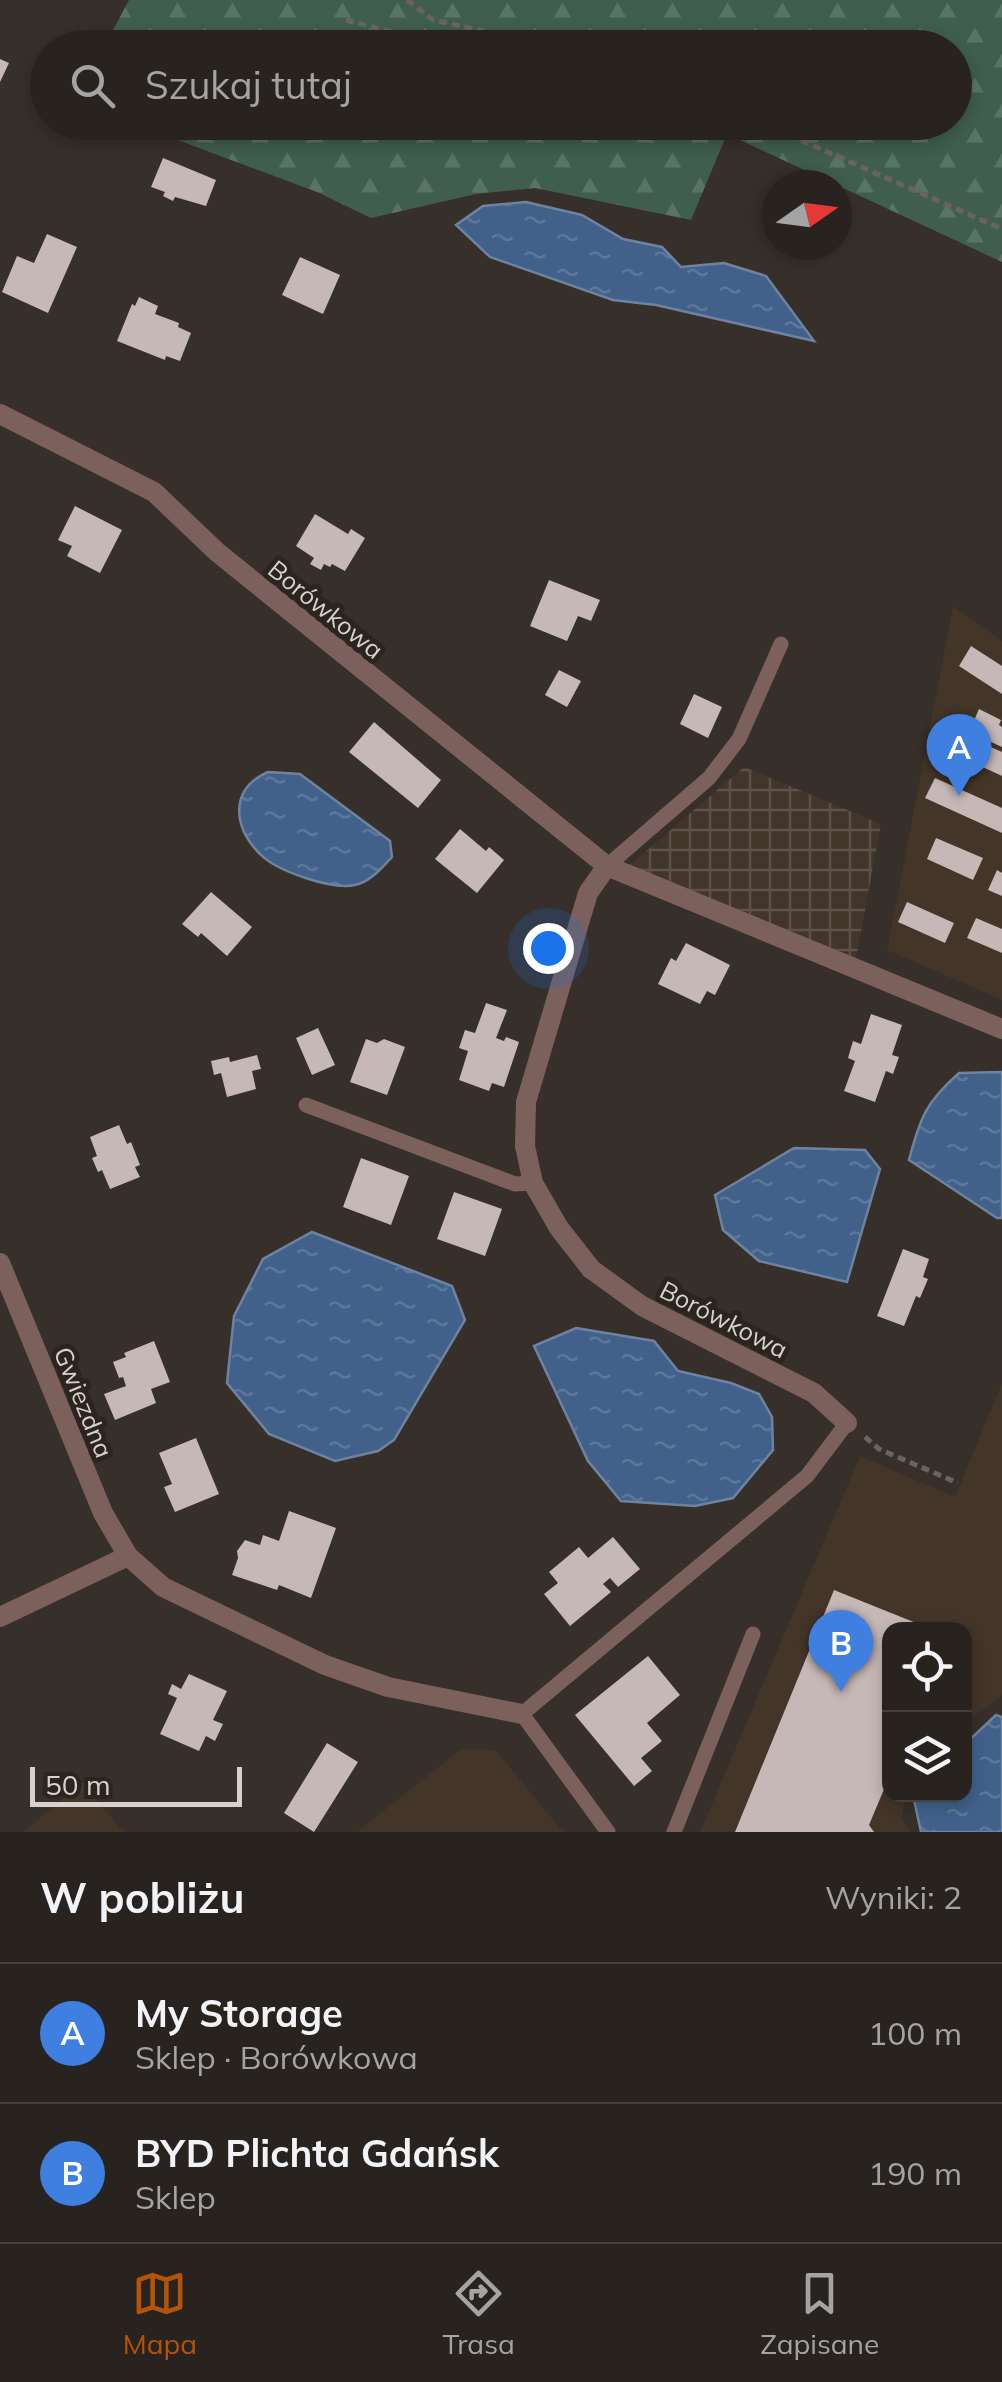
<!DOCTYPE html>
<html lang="pl">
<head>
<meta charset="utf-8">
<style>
  body { margin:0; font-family:Mulish,sans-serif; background:#352f2c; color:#f1f3f6 }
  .controls { position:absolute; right:30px; bottom:30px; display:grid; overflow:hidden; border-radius:20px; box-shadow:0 5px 15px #0003 }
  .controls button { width:90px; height:90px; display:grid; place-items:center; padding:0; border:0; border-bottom:2px solid #45403d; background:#29231f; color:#f1f3f6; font:50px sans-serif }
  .compass { position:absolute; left:762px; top:170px; width:90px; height:90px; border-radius:50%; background:#29231f; box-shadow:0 5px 15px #0003; rotate:76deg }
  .scale { position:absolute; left:30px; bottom:25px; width:212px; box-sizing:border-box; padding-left:10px; border:5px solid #d7d2ce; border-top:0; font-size:28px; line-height:35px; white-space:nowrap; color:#d7d2ce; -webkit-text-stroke:8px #2c251f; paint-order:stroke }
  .you { position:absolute; left:548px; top:948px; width:35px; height:35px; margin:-25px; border:8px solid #fff; border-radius:50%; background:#1a73e8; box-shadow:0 0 0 15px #1a73e833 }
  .badge { display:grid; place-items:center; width:65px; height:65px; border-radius:50%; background:#b45309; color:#fff; font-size:32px; font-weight:700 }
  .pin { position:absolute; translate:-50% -82px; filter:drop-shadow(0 2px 5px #0008) }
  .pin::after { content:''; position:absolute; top:52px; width:35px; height:30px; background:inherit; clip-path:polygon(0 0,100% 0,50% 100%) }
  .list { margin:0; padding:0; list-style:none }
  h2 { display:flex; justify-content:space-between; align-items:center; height:130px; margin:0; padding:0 40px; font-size:42px }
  h2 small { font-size:32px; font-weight:400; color:#a5a4a4 }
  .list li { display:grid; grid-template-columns:65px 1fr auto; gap:30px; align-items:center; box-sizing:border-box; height:140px; padding:0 40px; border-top:2px solid #45403d }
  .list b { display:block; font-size:38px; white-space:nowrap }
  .list p { margin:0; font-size:32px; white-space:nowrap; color:#a5a4a4 }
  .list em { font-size:32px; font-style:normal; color:#a5a4a4 }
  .icon { flex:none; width:55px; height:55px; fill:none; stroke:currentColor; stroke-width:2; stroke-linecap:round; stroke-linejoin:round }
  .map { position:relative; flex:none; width:1002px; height:1832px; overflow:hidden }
  .search { position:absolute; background:#29231f; box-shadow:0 5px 15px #0003; left:30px; right:30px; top:30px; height:110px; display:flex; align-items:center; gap:25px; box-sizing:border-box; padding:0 35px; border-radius:55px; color:#a5a4a4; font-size:38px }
  .sheet { height:410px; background:#29231f }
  nav { display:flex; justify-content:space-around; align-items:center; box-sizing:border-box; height:140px; border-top:2px solid #45403d; background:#29231f; font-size:28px; color:#a5a4a4 }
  nav a { display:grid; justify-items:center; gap:5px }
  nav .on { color:#b45309 }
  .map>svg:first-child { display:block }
</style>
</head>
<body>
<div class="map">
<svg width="1002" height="1832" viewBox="0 0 1002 1832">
  <defs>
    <pattern id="industrial-grid" width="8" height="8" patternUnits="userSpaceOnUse" patternTransform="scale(2.5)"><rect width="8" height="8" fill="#42352a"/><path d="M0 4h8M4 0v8" fill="none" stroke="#5d5148"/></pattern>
    <pattern id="forest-firs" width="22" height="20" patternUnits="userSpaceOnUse" patternTransform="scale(2.5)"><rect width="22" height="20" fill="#3f5e4b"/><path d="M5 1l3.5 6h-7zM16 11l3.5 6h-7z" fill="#5a7464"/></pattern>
    <pattern id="water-ripples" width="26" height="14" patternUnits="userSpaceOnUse" patternTransform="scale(2.5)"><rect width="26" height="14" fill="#41618b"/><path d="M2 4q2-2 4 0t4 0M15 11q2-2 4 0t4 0" fill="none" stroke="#5c779a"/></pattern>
  </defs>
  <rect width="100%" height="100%" fill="#372f29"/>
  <path fill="#433528" d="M953,606L1002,641V1000L887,950Z
    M1002,1383V1695L965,1723L964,1630H890V1794L906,1795L902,1819L910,1832H700L860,1456L955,1497Z
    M461,1749L496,1750L563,1832H357Z
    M83,1782L123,1832H23Z"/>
  <path fill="url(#industrial-grid)" d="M744,767L881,824L856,958L630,865Z"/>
  <path fill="url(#forest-firs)" d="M129,0H1002V262L727,134L691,220L535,188L476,194L371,218L317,192L132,123L954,122V48L104,47Z"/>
  <path fill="url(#water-ripples)" stroke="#6e839f" stroke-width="2.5" d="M526,202L582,215L623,239L662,247L681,267L724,263L766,276L814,341L656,305L613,300L490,257L456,225L483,206Z
    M268,772L300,774L390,841L392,857C382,868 370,882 355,885C332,890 276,871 260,854C233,827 229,789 268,772Z
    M1002,1072V1218H997L909,1160C920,1118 926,1102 959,1073Z
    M794,1148L865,1150L880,1169L847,1282L759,1261L723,1230L715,1195Z
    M312,1232L452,1286L465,1320L394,1440L378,1451L335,1461L269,1434L227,1383L234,1316L263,1259Z
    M576,1328L654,1341L678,1371L731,1383L759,1394L772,1417L773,1450L733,1498L695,1506L621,1501L588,1461L534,1346Z
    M996,1715L1002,1717V1832H921L913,1795L964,1794L965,1744Z"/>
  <path fill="#c6b8b6" d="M0,59L9,63L0,82Z
    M163,158L216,180L206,206L175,197L173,201L163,196L165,192L151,187Z
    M47,234L77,247L48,313L2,292L17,256L34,263Z
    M300,257L340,275L323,314L282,295Z
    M139,297L158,306L155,314L179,323L178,327L191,333L180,361L166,356L165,360L117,341L132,304L135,306Z
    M75,506L122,530L100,573L67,556L72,546L58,540Z
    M315,514L348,534L351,529L365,538L345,571L332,564L330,567L324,564L321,570L310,564L314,558L296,546Z
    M549,580L600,600L591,621L578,616L567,641L530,626Z
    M971,646L1002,666V694L959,666Z
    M559,670L581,681L567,707L545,695Z
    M694,694L722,707L708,738L680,724Z
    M979,709L1001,720L999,725L1002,727V747L969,732Z
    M374,722L441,780L418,808L349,752Z
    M968,737L1002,752V776L959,756Z
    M935,778L1002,808V833L925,798Z
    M460,829L486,851L489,847L504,860L477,893L435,859Z
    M936,838L983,858L973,880L927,859Z
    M997,870L1002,873V896L988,890Z
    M211,892L252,927L227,956L201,933L198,937L182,924Z
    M907,902L954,923L945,943L898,922Z
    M976,918L1002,929V953L967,938Z
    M686,943L730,965L715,995L707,991L700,1004L658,984L671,958L676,961Z
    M486,1003L507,1010L496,1038L504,1041L506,1037L519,1042L504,1087L492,1083L489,1091L459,1080L468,1051L459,1048L465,1030L475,1033Z
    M871,1014L902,1025L892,1055L899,1057L893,1074L886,1071L875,1102L844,1091L855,1061L848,1058L853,1041L861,1044Z
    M318,1028L335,1065L312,1075L296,1038Z
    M366,1039L377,1043L384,1039L405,1047L387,1095L350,1082Z
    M257,1055L261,1069L252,1071L256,1089L227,1097L221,1073L214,1075L211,1061L229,1057L230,1062Z
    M119,1125L127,1144L131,1142L140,1165L135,1167L140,1177L110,1189L102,1170L98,1172L92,1158L97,1156L90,1137Z
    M361,1158L409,1176L391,1225L343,1207Z
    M454,1192L502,1209L485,1256L437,1239Z
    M903,1249L929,1259L923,1277L928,1279L920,1298L916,1296L904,1326L877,1316Z
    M154,1341L170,1382L151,1389L156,1403L115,1420L104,1394L126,1386L123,1377L119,1378L113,1362L126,1357L124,1353Z
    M196,1438L219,1494L175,1512L164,1487L172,1484L159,1453Z
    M289,1511L336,1528L311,1598L279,1585L277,1590L232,1575L238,1558L237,1551L245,1540L260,1545L263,1535L279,1541Z
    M613,1537L640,1569L618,1587L610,1578L603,1584L611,1592L570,1626L544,1594L558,1583L549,1572L579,1547L588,1558Z
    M834,1590L931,1629L890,1630V1775L869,1825L874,1832H735Z
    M648,1656L680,1695L647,1723L662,1741L641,1758L652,1771L634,1786L575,1715Z
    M189,1674L227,1691L213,1720L223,1724L215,1741L206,1736L199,1751L160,1734L177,1698L168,1694L172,1684L181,1689Z
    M327,1743L358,1762L314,1832L284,1813Z"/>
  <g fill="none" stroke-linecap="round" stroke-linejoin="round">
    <path stroke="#6b645e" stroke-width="5" stroke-dasharray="8 5" stroke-linecap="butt" d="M407,0L433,20L564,48
      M346,20L453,48
      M739,122L796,138L1002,229
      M865,1437L879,1449L958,1483"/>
    <path stroke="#7b605c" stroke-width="15" d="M607,866L709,778L739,739L781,644
      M306,1105L515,1184L533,1183
      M608,1832L522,1714L807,1476L847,1423
      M674,1832L753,1634"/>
    <path stroke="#7b605c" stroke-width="20" d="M0,414L154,492L217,552L607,866L1002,1029
      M607,866L588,893L526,1102L525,1146L533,1183L559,1228L591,1269L642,1306L814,1393L847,1423
      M0,1263L103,1513L128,1556L163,1587L325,1665L388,1687L522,1714
      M0,1617L128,1556"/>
  </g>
  <g text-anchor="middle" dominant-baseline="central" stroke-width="10" stroke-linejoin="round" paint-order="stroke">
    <g font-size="25" fill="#d7d2ce" stroke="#2c251f">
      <text transform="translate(326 609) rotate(39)">Borówkowa</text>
      <text transform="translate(724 1319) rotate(27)">Borówkowa</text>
      <text transform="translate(84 1402) rotate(68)">Gwiezdna</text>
    </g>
  </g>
</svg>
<div class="controls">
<button><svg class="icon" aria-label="locate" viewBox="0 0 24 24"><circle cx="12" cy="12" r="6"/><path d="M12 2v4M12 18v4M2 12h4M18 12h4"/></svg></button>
<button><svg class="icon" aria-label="layers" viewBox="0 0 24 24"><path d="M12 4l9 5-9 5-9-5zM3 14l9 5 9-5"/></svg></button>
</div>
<svg class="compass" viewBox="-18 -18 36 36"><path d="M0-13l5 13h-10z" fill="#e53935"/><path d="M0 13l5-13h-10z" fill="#a5a4a4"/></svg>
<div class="scale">50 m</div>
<div class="you"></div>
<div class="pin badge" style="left:959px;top:796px;background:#3f7fe0">A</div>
<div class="pin badge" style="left:841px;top:1692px;background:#3f7fe0">B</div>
<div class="search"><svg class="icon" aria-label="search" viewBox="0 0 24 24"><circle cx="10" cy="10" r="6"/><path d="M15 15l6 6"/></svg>Szukaj tutaj</div>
</div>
<section class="sheet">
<h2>W pobliżu<small>Wyniki: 2</small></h2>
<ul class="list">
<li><span class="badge" style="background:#3f7fe0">A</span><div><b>My Storage</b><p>Sklep · Borówkowa</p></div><em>100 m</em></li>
<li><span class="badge" style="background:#3f7fe0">B</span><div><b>BYD Plichta Gdańsk</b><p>Sklep</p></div><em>190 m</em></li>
</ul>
</section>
<nav>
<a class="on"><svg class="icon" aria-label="map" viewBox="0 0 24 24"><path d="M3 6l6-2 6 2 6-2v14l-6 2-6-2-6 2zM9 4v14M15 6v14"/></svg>Mapa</a>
<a><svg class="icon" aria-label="directions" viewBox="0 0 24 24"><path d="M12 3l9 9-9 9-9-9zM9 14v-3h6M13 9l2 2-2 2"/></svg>Trasa</a>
<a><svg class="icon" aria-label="saved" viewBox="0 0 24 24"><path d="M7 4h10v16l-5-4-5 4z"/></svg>Zapisane</a>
</nav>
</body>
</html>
